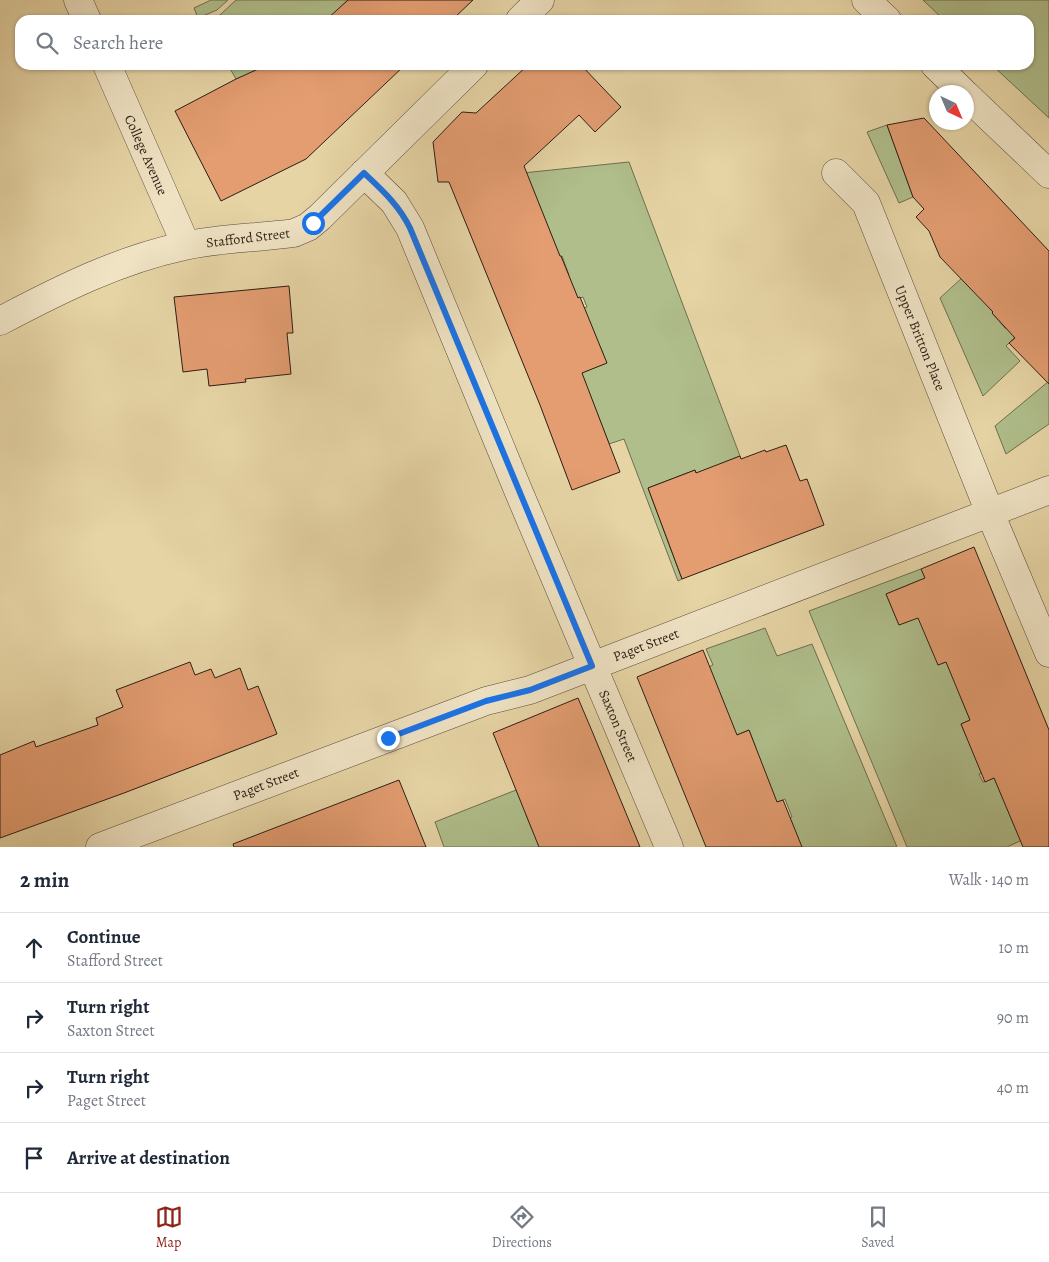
<!DOCTYPE html>
<html lang="en">
<head>
<meta charset="utf-8">
<style>
  body { margin:0; font-family:Alegreya,serif; background:#f6f6f7; color:#1f2937 }
  .compass { position:absolute; left:929px; top:85px; width:45px; height:45px; border-radius:50%; background:#fff; box-shadow:0 1px 4px #0004; rotate:136deg }
  .stop { position:absolute; width:15px; height:15px; margin:-11px; border:4px solid #1a73e8; border-radius:50%; background:#fff }
  .stop.end { background:#1a73e8; border-color:#fff; box-shadow:0 1px 5px #0008 }
  .list { margin:0; padding:0; list-style:none }
  h2 { display:flex; justify-content:space-between; align-items:center; height:65px; margin:0; padding:0 20px; font-size:21px }
  h2 small { font-size:16px; font-weight:400; color:#747a83 }
  .list li { display:grid; grid-template-columns:32px 1fr auto; gap:15px; align-items:center; box-sizing:border-box; height:70px; padding:0 20px; border-top:1px solid #e0e1e3 }
  .list b { display:block; font-size:19px; white-space:nowrap }
  .list p { margin:0; font-size:16px; white-space:nowrap; color:#747a83 }
  .list em { font-size:16px; font-style:normal; color:#747a83 }
  .icon { flex:none; width:28px; height:28px; fill:none; stroke:currentColor; stroke-width:2; stroke-linecap:round; stroke-linejoin:round }
  .map { position:relative; flex:none; width:1049px; height:847px; overflow:hidden }
  .search { position:absolute; background:#fff; box-shadow:0 1px 4px #0004; left:15px; right:15px; top:15px; height:55px; display:flex; align-items:center; gap:12px; box-sizing:border-box; padding:0 18px; border-radius:15px; color:#747a83; font-size:19px }
  .sheet { height:345px; background:#fff }
  nav { display:flex; justify-content:space-around; align-items:center; box-sizing:border-box; height:70px; border-top:1px solid #e0e1e3; background:#fff; font-size:14px; color:#747a83 }
  nav a { display:grid; justify-items:center; gap:2px }
  nav .on { color:#8f2418 }
  .map>svg:first-child { display:block }
</style>
</head>
<body>
<div class="map">
<svg width="1049" height="847" viewBox="0 0 1049 847">
  <rect width="100%" height="100%" fill="#e6d4a5"/>
  <filter id="stains"><feTurbulence type="fractalNoise" baseFrequency=".004" numOctaves="4"/><feColorMatrix values="0 0 0 0 .2 0 0 0 0 .09 0 0 0 0 .02 0 0 0 .5 -.17"/></filter>
  <radialGradient id="worn" r=".72"><stop offset=".6" stop-color="#630" stop-opacity="0"/><stop offset="1" stop-color="#630" stop-opacity=".3"/></radialGradient>
  <path fill="#afbe8b" stroke="#6e6e50" d="M211,0H228L217,10L198,18L194,8Z
    M236,0H348L335,12L342,20H211L220,15Z
    M923,0H1049V118L992,65H1029V20H944Z
    M228,65H291L236,79Z
    M887,125L913,197L899,203L867,132Z
    M629,162L740,456L720,464L710,509L695,470L648,488L682,579L678,581L624,439L609,444L581,373L606,363L601,348L561,317L587,307L583,297L558,306L565,277L569,275L562,256L540,264L484,177Z
    M964,276L1013,294L992,313L1005,328L1020,332L1006,346L1020,361L983,396L940,298Z
    M1049,381V424L1006,454L995,426Z
    M921,569L925,578L886,594L899,625L937,609L938,665L961,656L977,691L961,698L970,720L961,724L966,736L991,769L979,774L983,782L994,778L1035,834L1007,847H907L809,611Z
    M765,628L777,656L812,644L897,847H799L757,832L792,817L785,799L750,814L727,760L756,748L749,730L719,742L692,674L713,665L706,649Z
    M516,790L561,800L526,815L532,829L561,847H444L435,822Z"/>
  <path fill="#e39d71" stroke="#2d1d15" d="M348,0H473L452,20H326Z
    M267,65H405L306,159L221,201L175,111L236,79Z
    M528,65H581L621,107L595,132L579,115L524,166L560,256H561L578,298L580,297L607,363L582,373L620,472L572,490L540,405L449,182H438L433,142L462,112L476,113Z
    M924,118L1049,251V384L1009,343L1015,338L992,313L993,312L940,257L929,231L916,217L924,209L913,197L887,125Z
    M289,286L293,333H287L291,374L245,379L246,382L209,386L207,369L183,372L174,297Z
    M786,445L800,481L807,479L824,525L682,579L648,488L695,470L696,473L740,456L741,459L765,450L766,452Z
    M974,547L1049,730V847H1023L994,778L985,782L961,724L970,720L946,662L938,665L918,618L899,625L886,594L925,578L921,569Z
    M703,650L737,735L749,730L777,802L783,800L802,847H706L637,677Z
    M190,662L195,675L211,669L215,678L240,668L248,690L258,686L277,734L124,793L0,838V755L34,741L36,747L98,725L96,718L123,707L116,690Z
    M578,698L592,731L640,847H539L493,733Z
    M399,780L426,847H234L233,844Z"/>
  <g fill="none" stroke-linecap="round" stroke-linejoin="round">
    <defs>
      <path id="minor" d="M78,0L87,20
        M866,0L887,20
        M520,20L540,0
        M107,65L186,245
        M935,65L963,92
        M966,95L1049,174
        M364,173L394,202L410,228L518,490L669,847
        M836,173L866,203L990,513L1049,653
        M0,321C59,290 118,260 184,246C220,238 258,238 294,233L308,227L320,217L474,65
        M100,847L486,701L530,690L1049,490"/>
    </defs>
    <use href="#minor" stroke="#5b4b39" stroke-width="29"/>
    <use href="#minor" stroke="#efe3c4" stroke-width="28"/>
  </g>
  <g fill="none" stroke-linecap="round" stroke-linejoin="round">
    <path stroke="#1a73e8" stroke-width="6" d="M313,223L364,173C382,190 399,205 410,228L592,666L530,690L486,701L388,738"/>
  </g>
  <g text-anchor="middle" dominant-baseline="central" stroke-width="4" stroke-linejoin="round" paint-order="stroke">
    <g font-size="14" fill="#2d1d15" stroke="#efe3c4">
      <text transform="translate(146 155) rotate(66)">College Avenue</text>
      <text transform="translate(248 238) rotate(-7)">Stafford Street</text>
      <text transform="translate(920 338) rotate(68)">Upper Britton Place</text>
      <text transform="translate(646 645) rotate(-21)">Paget Street</text>
      <text transform="translate(618 726) rotate(67)">Saxton Street</text>
      <text transform="translate(266 784) rotate(-21)">Paget Street</text>
    </g>
  </g>
  <rect width="100%" height="100%" filter="url(#stains)"/>
  <rect width="100%" height="100%" fill="url(#worn)"/>
</svg>
<svg class="compass" viewBox="-18 -18 36 36"><path d="M0-13l5 13h-10z" fill="#e53935"/><path d="M0 13l5-13h-10z" fill="#747a83"/></svg>
<div class="stop" style="left:313px;top:223px"></div>
<div class="stop end" style="left:388px;top:738px"></div>
<div class="search"><svg class="icon" aria-label="search" viewBox="0 0 24 24"><circle cx="10" cy="10" r="6"/><path d="M15 15l6 6"/></svg>Search here</div>
</div>
<section class="sheet">
<h2>2 min<small>Walk · 140 m</small></h2>
<ul class="list">
<li><svg class="icon" aria-label="ahead" viewBox="0 0 24 24"><path d="M12 20V5M6 11l6-6 6 6"/></svg><div><b>Continue</b><p>Stafford Street</p></div><em>10 m</em></li>
<li><svg class="icon" aria-label="right" viewBox="0 0 24 24"><path d="M7 20v-9h11M14 6l5 5-5 5"/></svg><div><b>Turn right</b><p>Saxton Street</p></div><em>90 m</em></li>
<li><svg class="icon" aria-label="right" viewBox="0 0 24 24"><path d="M7 20v-9h11M14 6l5 5-5 5"/></svg><div><b>Turn right</b><p>Paget Street</p></div><em>40 m</em></li>
<li><svg class="icon" aria-label="arrive" viewBox="0 0 24 24"><path d="M6 21V4h12l-3 4 3 4H6"/></svg><div><b>Arrive at destination</b></div></li>
</ul>
</section>
<nav>
<a class="on"><svg class="icon" aria-label="map" viewBox="0 0 24 24"><path d="M3 6l6-2 6 2 6-2v14l-6 2-6-2-6 2zM9 4v14M15 6v14"/></svg>Map</a>
<a><svg class="icon" aria-label="directions" viewBox="0 0 24 24"><path d="M12 3l9 9-9 9-9-9zM9 14v-3h6M13 9l2 2-2 2"/></svg>Directions</a>
<a><svg class="icon" aria-label="saved" viewBox="0 0 24 24"><path d="M7 4h10v16l-5-4-5 4z"/></svg>Saved</a>
</nav>
</body>
</html>
